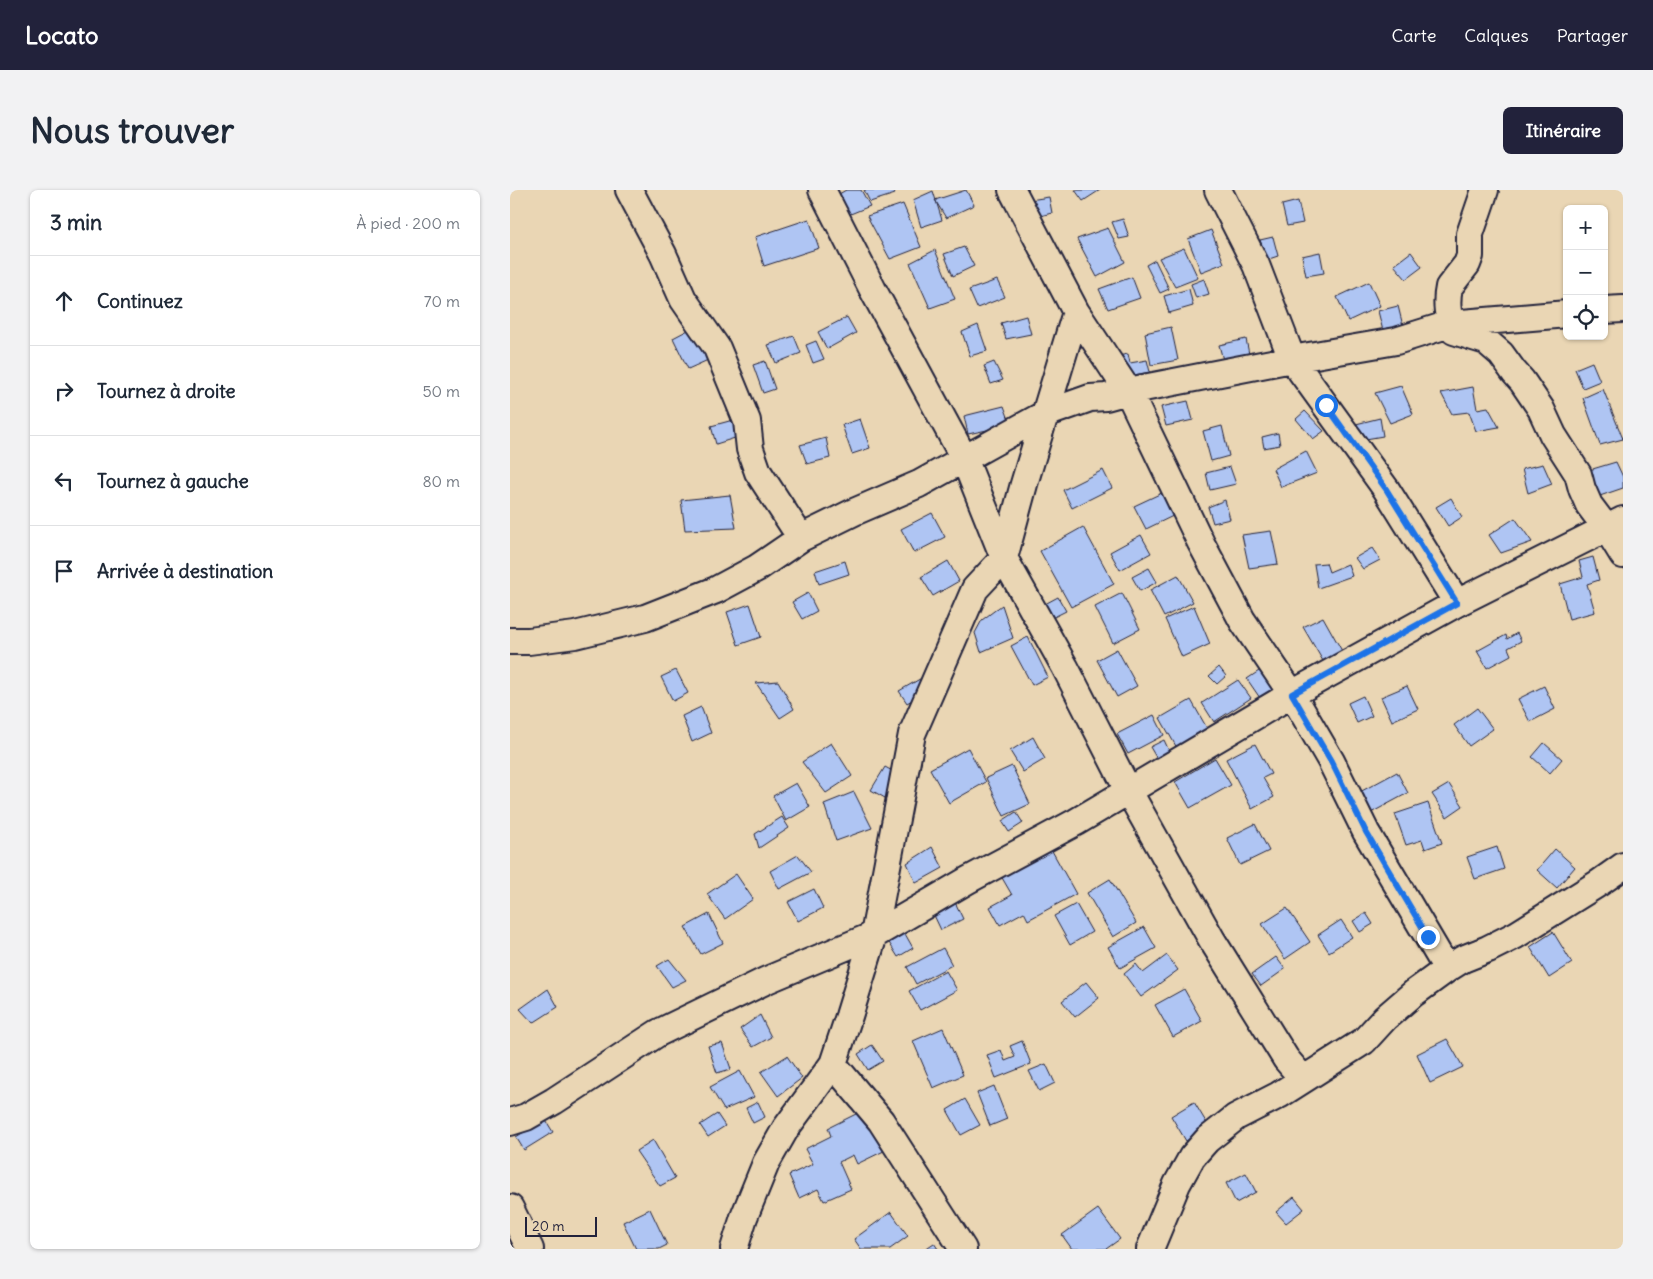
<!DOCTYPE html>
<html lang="fr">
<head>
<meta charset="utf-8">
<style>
  body { margin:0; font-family:Delius,sans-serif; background:#f2f2f3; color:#1f2937 }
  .controls { position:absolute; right:15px; top:15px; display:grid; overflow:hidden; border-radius:8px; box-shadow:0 1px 4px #0004 }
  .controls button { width:45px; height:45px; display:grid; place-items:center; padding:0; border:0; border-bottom:1px solid #e0e1e3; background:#fff; color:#1f2937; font:25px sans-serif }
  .scale { position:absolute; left:15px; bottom:12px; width:72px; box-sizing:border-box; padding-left:5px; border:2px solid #22223b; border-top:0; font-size:14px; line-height:18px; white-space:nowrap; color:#22223b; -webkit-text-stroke:4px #ead6b4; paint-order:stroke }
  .stop { position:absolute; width:15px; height:15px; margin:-11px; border:4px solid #1a73e8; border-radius:50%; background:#fff }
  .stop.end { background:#1a73e8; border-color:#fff; box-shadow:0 1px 5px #0008 }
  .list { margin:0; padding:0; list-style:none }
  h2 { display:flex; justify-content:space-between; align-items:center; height:65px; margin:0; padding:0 20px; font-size:21px }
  h2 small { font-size:16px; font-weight:400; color:#747a83 }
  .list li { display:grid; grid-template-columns:32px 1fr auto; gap:15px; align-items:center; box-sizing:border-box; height:90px; padding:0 20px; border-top:1px solid #e0e1e3 }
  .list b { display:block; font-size:19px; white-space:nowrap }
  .list em { font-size:16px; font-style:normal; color:#747a83 }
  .icon { flex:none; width:28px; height:28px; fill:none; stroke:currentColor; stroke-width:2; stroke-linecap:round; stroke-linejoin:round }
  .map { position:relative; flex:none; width:1113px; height:1059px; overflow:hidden; border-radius:8px }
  header { display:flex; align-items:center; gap:30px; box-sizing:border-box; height:70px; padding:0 25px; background:#22223b; color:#fff }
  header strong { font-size:24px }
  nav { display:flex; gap:28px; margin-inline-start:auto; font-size:18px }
  .intro { display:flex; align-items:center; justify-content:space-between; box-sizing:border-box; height:120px; padding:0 30px }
  h1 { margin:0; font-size:35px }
  .button { padding:12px 22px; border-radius:8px; background:#22223b; color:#fff; font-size:18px; font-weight:700 }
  main { display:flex; gap:30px; padding:0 30px }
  aside { flex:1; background:#fff; border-radius:8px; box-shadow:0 1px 4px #0004 }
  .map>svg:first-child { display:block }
</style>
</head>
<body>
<header>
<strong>Locato</strong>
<nav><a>Carte</a><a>Calques</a><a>Partager</a></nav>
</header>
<div class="intro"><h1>Nous trouver</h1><a class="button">Itinéraire</a></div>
<main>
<aside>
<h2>3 min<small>À pied · 200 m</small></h2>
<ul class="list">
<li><svg class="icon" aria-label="ahead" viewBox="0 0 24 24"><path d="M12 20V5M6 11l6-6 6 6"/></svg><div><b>Continuez</b></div><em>70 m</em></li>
<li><svg class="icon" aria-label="right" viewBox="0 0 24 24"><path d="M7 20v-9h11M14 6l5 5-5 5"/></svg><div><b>Tournez à droite</b></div><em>50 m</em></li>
<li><svg class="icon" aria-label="left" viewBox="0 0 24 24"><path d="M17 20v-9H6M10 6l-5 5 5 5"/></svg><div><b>Tournez à gauche</b></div><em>80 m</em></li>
<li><svg class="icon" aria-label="arrive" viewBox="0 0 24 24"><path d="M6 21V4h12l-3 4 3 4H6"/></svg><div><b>Arrivée à destination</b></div></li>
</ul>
</aside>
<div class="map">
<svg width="1113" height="1059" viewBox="0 0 1113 1059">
  <rect width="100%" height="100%" fill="#ead6b4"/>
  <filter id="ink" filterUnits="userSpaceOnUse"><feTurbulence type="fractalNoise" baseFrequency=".02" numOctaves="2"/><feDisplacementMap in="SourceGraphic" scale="10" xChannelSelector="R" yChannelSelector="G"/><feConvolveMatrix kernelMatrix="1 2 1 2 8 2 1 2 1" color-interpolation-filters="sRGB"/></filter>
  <g filter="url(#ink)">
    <path fill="#afc5f3" stroke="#22223b" d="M336,0H351L360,16L338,25L329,4Z
      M354,0H384L385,4L360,12Z
      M456,0L464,15L436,28L425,10Z
      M565,0H590L573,11Z
      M423,1L432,30L411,37L403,10Z
      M539,7L542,23L526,27L520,10Z
      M788,11L793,33L777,36L772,15Z
      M393,14L411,57L380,69L357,26Z
      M299,29L309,58L254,76L245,47Z
      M613,29L619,47L609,49L602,32Z
      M598,38L615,72L587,87L567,49Z
      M701,40L714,73L691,82L678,49Z
      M763,47L768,66L756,70L750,50Z
      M454,57L464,76L443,86L434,64Z
      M674,58L688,88L665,97L649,68Z
      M425,60L445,109L420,118L400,73Z
      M810,62L814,83L796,86L792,66Z
      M901,62L912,77L896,89L884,75Z
      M645,70L659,99L650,103L636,75Z
      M622,87L630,108L598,119L589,99Z
      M694,89L699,104L686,108L681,94Z
      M487,90L495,107L467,118L459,100Z
      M859,92L870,116L838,131L827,107Z
      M679,99L683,116L659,123L654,106Z
      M888,116L894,140L874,145L868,121Z
      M516,126L521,144L496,149L491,133Z
      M337,127L346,143L317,159L308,142Z
      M468,135L477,161L460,166L452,142Z
      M661,137L668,170L641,175L635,143Z
      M182,138L198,170L178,179L163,148Z
      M284,146L291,163L266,173L258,155Z
      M736,149L739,164L713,170L709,155Z
      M306,151L314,169L303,173L296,155Z
      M618,164L620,173L637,170L640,182L624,185L608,166Z
      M255,171L265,199L253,203L243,175Z
      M484,172L493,190L481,194L474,176Z
      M1082,172L1090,191L1073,198L1065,179Z
      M891,196L903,224L880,233L865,203Z
      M963,197L967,219L978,217L989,237L966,241L959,222L942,224L931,203Z
      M1093,199L1113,249L1090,255L1073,208Z
      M678,211L683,230L656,236L651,217Z
      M494,216L501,235L458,244L454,226Z
      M795,221L814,241L803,249L786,229Z
      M870,228L873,246L850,250L846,234Z
      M350,229L360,258L342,264L332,235Z
      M223,230L228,247L206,254L201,236Z
      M712,236L719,266L701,271L693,241Z
      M768,243L770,255L754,258L752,247Z
      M316,248L320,268L297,274L290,255Z
      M796,261L807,283L771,297L763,279Z
      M1106,272L1113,287V298L1084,308L1076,281Z
      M1033,274L1042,294L1018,303L1012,279Z
      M720,277L726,294L700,300L696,283Z
      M593,280L602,298L562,318L553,300Z
      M656,301L667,324L636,339L624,316Z
      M220,305L226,338L175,340L171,310Z
      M941,308L952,327L938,336L926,317Z
      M715,310L720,329L703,333L698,317Z
      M422,323L435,347L404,363L391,339Z
      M1005,328L1022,352L991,363L979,345Z
      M573,337L604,394L561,417L530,361Z
      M761,341L768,374L739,378L732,345Z
      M631,345L641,363L610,380L600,362Z
      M862,358L870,370L853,379L845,368Z
      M1083,367L1089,390L1077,394L1085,422L1059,429L1050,394L1073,387L1069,371Z
      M335,371L339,384L309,394L305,381Z
      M438,371L449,391L423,406L411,387Z
      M816,373L819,382L838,374L842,386L808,398L804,374Z
      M639,378L647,392L630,401L622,387Z
      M668,385L683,412L654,427L640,400Z
      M298,403L307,421L292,429L282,412Z
      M612,403L630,439L603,453L585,417Z
      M548,407L556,421L542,428L535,414Z
      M240,414L251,447L228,455L217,422Z
      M492,415L503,448L471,462L465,443L472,430Z
      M684,416L700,454L672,467L655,429Z
      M813,427L832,461L813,471L793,437Z
      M1007,443L1011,451L998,458L1001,465L977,478L967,461L996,445L997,449Z
      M518,447L538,487L522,495L501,456Z
      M607,459L627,496L607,507L587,470Z
      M709,477L716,486L707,494L699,486Z
      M752,479L765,498L750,508L737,489Z
      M166,480L178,503L163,511L151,487Z
      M415,486L422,498L397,513L389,501Z
      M728,490L741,508L704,532L692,513Z
      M268,491L284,519L270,528L246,493Z
      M897,496L908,519L882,531L871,507Z
      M1034,496L1045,519L1020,532L1008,509Z
      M853,506L862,526L847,533L838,513Z
      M681,510L698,540L667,558L650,528Z
      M191,517L201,543L182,552L172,526Z
      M967,518L983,539L959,556L944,535Z
      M644,525L654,545L618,564L607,544Z
      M523,547L535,569L513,582L500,561Z
      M654,550L660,563L647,569L640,557Z
      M321,553L342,586L316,603L292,572Z
      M1034,553L1052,569L1040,583L1022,567Z
      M745,554L761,584L753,588L764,607L742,619L716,569Z
      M458,558L476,592L439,613L420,579Z
      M705,568L721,595L680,618L665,592Z
      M502,576L520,614L494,626L476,588Z
      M375,577L388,584L375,608L361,600Z
      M887,582L898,603L859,624L848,603Z
      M286,593L300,617L276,631L263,606Z
      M939,594L953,616L937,627L922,604Z
      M344,602L362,638L326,651L314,614Z
      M918,613L932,653L915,659L912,650L896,655L885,624Z
      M506,622L513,633L499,642L492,631Z
      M272,627L279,638L249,658L245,644Z
      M745,634L759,661L730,675L717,648Z
      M422,657L433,678L406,693L397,673Z
      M987,657L994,679L965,689L957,667Z
      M541,659L566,704L518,730L514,722L490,735L480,717L502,705L491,686Z
      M1045,659L1065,677L1047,698L1027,680Z
      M288,665L301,682L269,699L260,681Z
      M226,684L243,709L215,729L197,704Z
      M600,689L626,733L603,747L577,703Z
      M304,699L313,718L288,731L278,712Z
      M444,710L453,729L431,740L422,721Z
      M566,714L582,742L560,755L544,726Z
      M777,718L800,752L775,769L752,734Z
      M856,723L863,734L850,742L843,731Z
      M199,724L213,753L191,764L175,737Z
      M831,730L842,747L819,762L808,745Z
      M634,737L646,758L610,778L598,757Z
      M394,742L403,758L388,767L378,751Z
      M1043,742L1062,773L1039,788L1020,757Z
      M433,758L442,775L406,794L397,777Z
      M657,765L668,780L631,807L614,784L626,774L633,783Z
      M766,767L775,779L751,796L742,784Z
      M159,769L176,790L162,797L147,776Z
      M436,781L447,800L410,820L399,801Z
      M576,792L589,808L565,827L552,811Z
      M38,799L48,817L23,833L10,819Z
      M674,799L692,831L663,847L645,815Z
      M250,825L261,847L243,857L230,839Z
      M433,838L453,885L423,898L403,851Z
      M937,849L953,877L920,893L907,864Z
      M512,851L521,874L486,888L477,865L491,860L495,871L505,867L500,856Z
      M212,853L221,879L207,883L198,856Z
      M362,855L373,871L358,880L348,864Z
      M277,866L292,888L268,906L251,882Z
      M536,874L545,893L529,901L519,881Z
      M230,881L244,907L214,920L200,897Z
      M484,896L497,929L480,936L467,903Z
      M455,909L470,935L451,945L437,920Z
      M248,912L255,927L243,933L236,918Z
      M684,912L699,937L676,951L661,926Z
      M350,922L380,958L347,974L343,965L329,972L341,999L314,1011L308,999L289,1008L279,985L303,974L295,959L321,946L318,938Z
      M207,924L215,936L198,947L190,935Z
      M35,929L43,942L14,960L6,947Z
      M143,950L165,988L150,996L126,961Z
      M736,983L746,1002L726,1013L716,993Z
      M784,1007L794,1019L776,1033L766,1022Z
      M140,1019L157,1055L149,1059H126L113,1032Z
      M588,1019L610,1049L596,1059H562L552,1045Z
      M381,1022L398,1046L380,1059H351L344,1049Z
      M424,1053L428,1059H415Z"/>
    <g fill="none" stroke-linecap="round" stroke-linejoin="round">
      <defs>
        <path id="minor" d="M119,0L153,64L173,109L207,158L237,231L240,259L248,282L291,348
          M312,0L363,100L454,268L494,368L555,477L618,600L702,750L776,869L793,889
          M502,0L566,122L618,201L691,353L732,430L782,504L821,571L856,642L937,779
          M708,0L746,75L782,169L876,299L947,413
          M975,0L960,44V66L957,74L939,97C936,111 937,128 944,141L976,151L991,164L1004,182L1012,191L1031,219L1043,245L1068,284L1072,299L1079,315L1097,339L1113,365
          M1094,120L1113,119
          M0,451H19L65,445L135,428L206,400L247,378L291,348L344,322L409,294L535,224L580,208L596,207L618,201L782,169L886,151L940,134L1057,124
          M323,874L371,931L453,1059
          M0,932L16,927L44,911L148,843L257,790L364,745L458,690L566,632L782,504L947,413L1113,330
          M0,1018L20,1059
          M224,1059L234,1027L256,973L276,938L323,874L339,826L364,745L402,544L465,399L494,368L514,294L566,122
          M640,1059L667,994L682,967L697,950L726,927L769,905L854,851L875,828L904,803L937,779L953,769L978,759L1006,745L1089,693L1113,676"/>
      </defs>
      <use href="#minor" stroke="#22223b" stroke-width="30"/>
      <use href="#minor" stroke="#ead6b4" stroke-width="26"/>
    </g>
  </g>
  <g fill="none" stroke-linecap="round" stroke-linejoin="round" filter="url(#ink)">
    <path stroke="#1a73e8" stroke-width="6" d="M816,215L876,299L947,413L782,504L821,571L856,642L918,747"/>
  </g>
</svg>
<div class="controls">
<button>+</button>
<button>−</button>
<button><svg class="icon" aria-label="locate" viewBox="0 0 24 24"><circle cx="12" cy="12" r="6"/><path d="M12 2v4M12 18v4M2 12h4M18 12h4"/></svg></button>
</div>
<div class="scale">20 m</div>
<div class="stop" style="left:816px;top:215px"></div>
<div class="stop end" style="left:918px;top:747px"></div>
</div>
</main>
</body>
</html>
